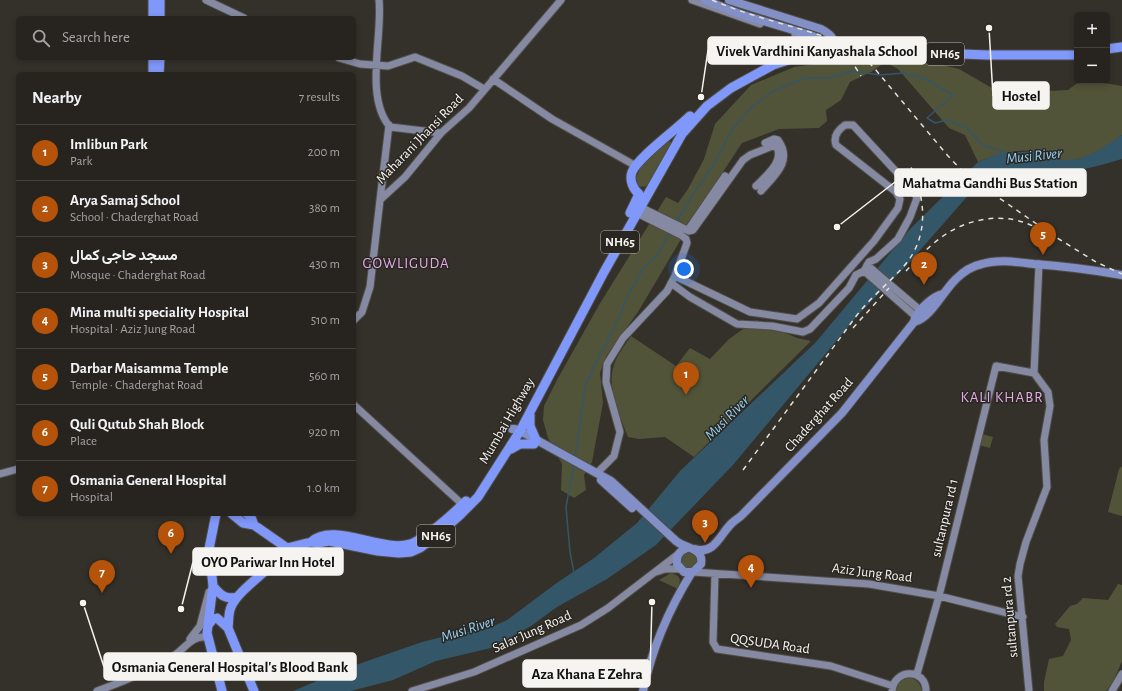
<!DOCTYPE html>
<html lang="en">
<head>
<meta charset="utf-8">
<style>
  body { margin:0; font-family:"Alegreya Sans",Vazirmatn,sans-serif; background:#2f2c29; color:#f1f3f6 }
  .controls { position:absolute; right:12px; top:12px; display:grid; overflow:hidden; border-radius:6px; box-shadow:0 2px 6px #0003 }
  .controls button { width:36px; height:36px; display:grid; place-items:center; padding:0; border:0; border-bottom:1px solid #43413e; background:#272420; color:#f1f3f6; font:20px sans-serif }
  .you { position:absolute; left:684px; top:269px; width:14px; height:14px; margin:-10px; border:3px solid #fff; border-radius:50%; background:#1a73e8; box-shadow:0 0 0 6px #1a73e833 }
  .badge { display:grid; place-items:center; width:26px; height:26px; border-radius:50%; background:#b45309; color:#fff; font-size:13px; font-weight:700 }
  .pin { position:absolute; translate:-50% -33px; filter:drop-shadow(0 1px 2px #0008) }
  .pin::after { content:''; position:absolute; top:21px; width:14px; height:12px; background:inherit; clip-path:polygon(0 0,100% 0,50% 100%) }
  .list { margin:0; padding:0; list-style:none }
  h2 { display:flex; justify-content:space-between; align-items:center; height:52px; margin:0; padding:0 16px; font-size:17px }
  h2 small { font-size:13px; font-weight:400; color:#a4a4a5 }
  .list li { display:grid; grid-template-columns:26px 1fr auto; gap:12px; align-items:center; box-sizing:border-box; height:56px; padding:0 16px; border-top:1px solid #43413e }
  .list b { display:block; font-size:15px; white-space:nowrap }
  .list p { margin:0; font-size:13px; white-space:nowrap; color:#a4a4a5 }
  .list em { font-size:13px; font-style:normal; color:#a4a4a5 }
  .icon { flex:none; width:22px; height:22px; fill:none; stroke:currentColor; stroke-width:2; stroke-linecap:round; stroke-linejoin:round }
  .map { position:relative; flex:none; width:1122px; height:691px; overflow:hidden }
  .search { position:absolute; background:#272420; box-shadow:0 2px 6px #0003; left:16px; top:16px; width:340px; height:44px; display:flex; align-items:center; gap:10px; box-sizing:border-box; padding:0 14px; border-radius:6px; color:#a4a4a5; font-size:15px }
  .panel { position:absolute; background:#272420; box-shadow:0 2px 6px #0003; left:16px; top:72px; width:340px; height:444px; border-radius:6px }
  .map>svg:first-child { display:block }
</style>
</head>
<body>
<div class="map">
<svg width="1122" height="691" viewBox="0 0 1122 691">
  <rect width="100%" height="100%" fill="#34302a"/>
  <path fill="#525439" d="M835,61L934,63L959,69L992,88L1006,93L1068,90L1080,81H1092L1122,86V135C1106,148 1083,163 1061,160C1052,159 1044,152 1035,151C1015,149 996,155 978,162L965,135L949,128L898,69L885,62L871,72L850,82L841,100L826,110L827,121L819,128L779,129L742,143L700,207L638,312L607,355L600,373L603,403L592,462L584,475L586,490L574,498L561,490L562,464L548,438L543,420L544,406L558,378L599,305L666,197L678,203L688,189L704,159L715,124L751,85L794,67Z
    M667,140L671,142V145L649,184L644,187L638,186L635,181L640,168Z
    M756,320L797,338L811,341L694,457L665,437L639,439L628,437C620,416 606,387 614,365C617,355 625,345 631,336L676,366L690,348L710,359L729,339Z
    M982,434L993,437L990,448L979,445Z
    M1122,466V516L1108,512L1119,469Z
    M680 560a9 9 0 1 1 18 0a9 9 0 1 1-18 0Z
    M671,573L678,576L680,580L678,589L659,580Z
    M1118,584L1122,585V661L1113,682L1106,691H1044V682L1049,659L1063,656L1071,640L1069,629L1057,627L1055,624L1070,606L1077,604L1083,598L1108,600Z
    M908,677C916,679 920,682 922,691H896C896,683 900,680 908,677Z"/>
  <path fill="#335669" d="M1122,135V159C1075,174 1032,178 983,181L979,183L908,264L858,315L733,465L656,545L607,579L557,607L531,626L491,648L436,661L393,680L351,691H293L350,667L422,642L458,633L487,629L507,620L558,582L594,558L637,523L680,471L816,342L911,228L978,162L1001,153L1036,151L1062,160L1079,159L1098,151Z"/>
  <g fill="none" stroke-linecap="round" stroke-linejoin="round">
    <path stroke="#335669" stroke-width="1.5" d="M676,222L695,191L713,166L733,128L752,107L773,91L805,78H828L853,71L880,75L903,73L925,79L953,95L927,118L935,123L947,120L967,128L983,145L1008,153
      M575,458L585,388L594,366L619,317L628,295L643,269L658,254L670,232
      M574,464L566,507L570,552L574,573"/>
    <defs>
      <path id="secondary" d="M206,0L244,18
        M379,0C383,36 364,97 390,127L441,133
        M692,0L760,24
        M795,34L801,36L807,42L804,50
        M339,58L360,64L388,66L415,57L462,76L484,89
        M493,79L552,119L636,166
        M761,191C775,175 793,161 778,140L774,139L765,143
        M380,200L389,125
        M640,207L689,231L693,230L743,160L750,155L775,145C787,159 766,176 756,186
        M688,230L725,176
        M867,265L921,311
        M864,271L915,316
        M671,283L690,297L737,324L772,326L803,332L810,329L849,288L856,275L864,271L869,262L876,259L898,239L910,217L917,198L914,191L853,125H845C838,130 833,137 836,145L896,192L900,199L898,208L874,241L819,303L797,319L750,312L675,276
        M354,320L362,312L370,287L380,200L405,177L441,133L469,108L561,0
        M354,405L463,505
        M598,472L614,456L620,432L606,382L607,364L623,338L667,291L675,276L687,243L686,239L681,235L637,213
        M0,474L18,469
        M656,572L665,569H680
        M693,572L869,584L939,596L1023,617
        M715,574L713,642L717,649L831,666L893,686
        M190,639L200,626L209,592
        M917,674L939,596L996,366L1034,373
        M97,691C123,682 148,671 172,657C184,650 193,633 208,638
        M412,691L474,672L581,625L608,608L677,555
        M892,691C894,668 926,668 926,691
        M1029,691L1018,576L1020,564L1026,542L1047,487L1044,440L1050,406L1048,392L1034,373L1039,264
        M1112,691L1122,674"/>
      <path id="primary" d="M705,0L740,14L813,36L831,49
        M729,0L821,29C830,34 835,38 835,49
        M914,322C931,318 943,291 956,279C963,272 972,266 982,264C998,259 1017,262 1034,264C1063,266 1093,270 1122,275
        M512,429H515L524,433L611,481L676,541C685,549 704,547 701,564L693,572H684L677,564C676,556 679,551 687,548
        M601,480L632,508
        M695,549C715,555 720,534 732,523C735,520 739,518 742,515L842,413L914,322C915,312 933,296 943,294
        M643,691C652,648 669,609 692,572"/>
      <path id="highway" d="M153,18V0
        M160,18V0
        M1107,49L1122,47
        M153,74V58
        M159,74L160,58
        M639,194C633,189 629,180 632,172C637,158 678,128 690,116
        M630,213L639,194
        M530,415V426L536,440
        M511,449L520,444H534
        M216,514L209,549L213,586L207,633L222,691
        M232,514L243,523L254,525L287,548
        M247,514L251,517L254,525
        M311,542C333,521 382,553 410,544C425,539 454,513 466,501
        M287,548L311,542L318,543L329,541L378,551L399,553L411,552L420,548L436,536L460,515L478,497L520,431L604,272L682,134L707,106L731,88L773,65L800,56L835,49L987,55H1077
        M213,586C220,595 226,600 237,597
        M208,625L213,619L217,618L228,628L254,691
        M228,628C229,621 228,614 231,607C239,588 273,569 287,548"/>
    </defs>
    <use href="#secondary" stroke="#504d48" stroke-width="9"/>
    <use href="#primary" stroke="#504d48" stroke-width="10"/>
    <use href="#highway" stroke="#504d48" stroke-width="11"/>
    <use href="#secondary" stroke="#8589a1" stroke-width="7"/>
    <use href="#primary" stroke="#838fc7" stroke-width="8"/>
    <use href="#highway" stroke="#8098f9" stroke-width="9"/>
    <path stroke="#e2e0dc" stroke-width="1.5" stroke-dasharray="5 5" stroke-linecap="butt" d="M712,0C733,9 755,16 776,22C813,33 849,40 875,69L948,156L966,175L1054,236L1096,262L1122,274
      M836,44L847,54L861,76
      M906,271C916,260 927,248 939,239C966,218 1004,211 1035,227
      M853,328L889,288
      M743,470L857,315C871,297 889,283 904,266C930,236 926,197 909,163"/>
  </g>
  <g text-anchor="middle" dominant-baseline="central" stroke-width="3" stroke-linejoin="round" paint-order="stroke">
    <g fill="#2a2621" stroke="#b9b6b2" stroke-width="1">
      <rect x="926" y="43" width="38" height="22" rx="3"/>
      <rect x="601" y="231" width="38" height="22" rx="3"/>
      <rect x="417" y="525" width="38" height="22" rx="3"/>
    </g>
    <g font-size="13" font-weight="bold" fill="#f6f4f0">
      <text x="945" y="54">NH65</text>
      <text x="620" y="242">NH65</text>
      <text x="436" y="536">NH65</text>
    </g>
    <g font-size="14" fill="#f6f4f0" stroke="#2a2621">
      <text transform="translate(420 139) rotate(-46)">Maharani Jhansi Road</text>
      <text transform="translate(819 415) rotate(-48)">Chaderghat Road</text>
      <text transform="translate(507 421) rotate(-60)">Mumbai Highway</text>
      <text transform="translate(945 518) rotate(-77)">sultanpura rd 1</text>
      <text transform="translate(872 573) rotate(7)">Aziz Jung Road</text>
      <text transform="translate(1010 617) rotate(-95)">sultanpura rd 2</text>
      <text transform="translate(532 632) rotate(-24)">Salar Jung Road</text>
      <text transform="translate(770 644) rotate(8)">QQSUDA Road</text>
    </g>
    <g font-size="15" font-style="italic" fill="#93d3f6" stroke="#2a2621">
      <text transform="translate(1034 156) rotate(-6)">Musi River</text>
      <text transform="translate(727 418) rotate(-45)">Musi River</text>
      <text transform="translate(468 629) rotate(-18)">Musi River</text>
    </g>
    <g font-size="15" letter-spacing="1" fill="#e3ace6" stroke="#2a2621">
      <text x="406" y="263">GOWLIGUDA</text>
      <text x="1002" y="397">KALI KHABR</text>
    </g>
  </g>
  <path fill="none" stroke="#f6f4f0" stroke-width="1.5" d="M701 97L708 50M989 28L993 96M837 227L895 182M181 609L193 562M83 603L104 667M652 602L650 674"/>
  <g fill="#f6f4f0" stroke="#2a2621" stroke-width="1.5">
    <circle cx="701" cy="97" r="4"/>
    <circle cx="989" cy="28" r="4"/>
    <circle cx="837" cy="227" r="4"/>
    <circle cx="181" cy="609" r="4"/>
    <circle cx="83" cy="603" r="4"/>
    <circle cx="652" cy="602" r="4"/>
  </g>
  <g fill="#f6f4f0" stroke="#f6f4f0" stroke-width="1.5">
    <rect x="708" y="37" width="218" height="27" rx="4"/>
    <rect x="993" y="82" width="56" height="27" rx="4"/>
    <rect x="895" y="169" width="191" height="27" rx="4"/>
    <rect x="193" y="548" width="150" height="27" rx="4"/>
    <rect x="104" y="653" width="252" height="27" rx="4"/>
    <rect x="523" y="660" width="127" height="27" rx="4"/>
  </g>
  <g font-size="15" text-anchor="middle" font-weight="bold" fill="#111">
    <text x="817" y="56">Vivek Vardhini Kanyashala School</text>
    <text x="1021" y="101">Hostel</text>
    <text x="990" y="188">Mahatma Gandhi Bus Station</text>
    <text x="268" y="567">OYO Pariwar Inn Hotel</text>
    <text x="230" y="672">Osmania General Hospital's Blood Bank</text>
    <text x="587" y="679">Aza Khana E Zehra</text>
  </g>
</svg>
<div class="controls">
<button>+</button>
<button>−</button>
</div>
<div class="you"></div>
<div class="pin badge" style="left:686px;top:395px">1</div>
<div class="pin badge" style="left:924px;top:285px">2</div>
<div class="pin badge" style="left:705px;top:543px">3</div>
<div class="pin badge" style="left:751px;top:588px">4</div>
<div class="pin badge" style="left:1043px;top:255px">5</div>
<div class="pin badge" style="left:171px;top:554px">6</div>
<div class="pin badge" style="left:102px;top:593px">7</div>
<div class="search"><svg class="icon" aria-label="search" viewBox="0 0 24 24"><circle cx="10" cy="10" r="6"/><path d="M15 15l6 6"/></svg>Search here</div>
<section class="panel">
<h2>Nearby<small>7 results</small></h2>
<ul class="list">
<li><span class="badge">1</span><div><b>Imlibun Park</b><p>Park</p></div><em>200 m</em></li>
<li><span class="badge">2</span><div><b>Arya Samaj School</b><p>School · Chaderghat Road</p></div><em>380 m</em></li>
<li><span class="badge">3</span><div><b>مسجد حاجی کمال</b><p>Mosque · Chaderghat Road</p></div><em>430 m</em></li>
<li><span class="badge">4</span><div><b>Mina multi speciality Hospital</b><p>Hospital · Aziz Jung Road</p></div><em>510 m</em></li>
<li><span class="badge">5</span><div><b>Darbar Maisamma Temple</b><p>Temple · Chaderghat Road</p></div><em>560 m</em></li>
<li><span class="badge">6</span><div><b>Quli Qutub Shah Block</b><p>Place</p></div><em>920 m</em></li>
<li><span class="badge">7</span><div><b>Osmania General Hospital</b><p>Hospital</p></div><em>1.0 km</em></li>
</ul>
</section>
</div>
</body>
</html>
